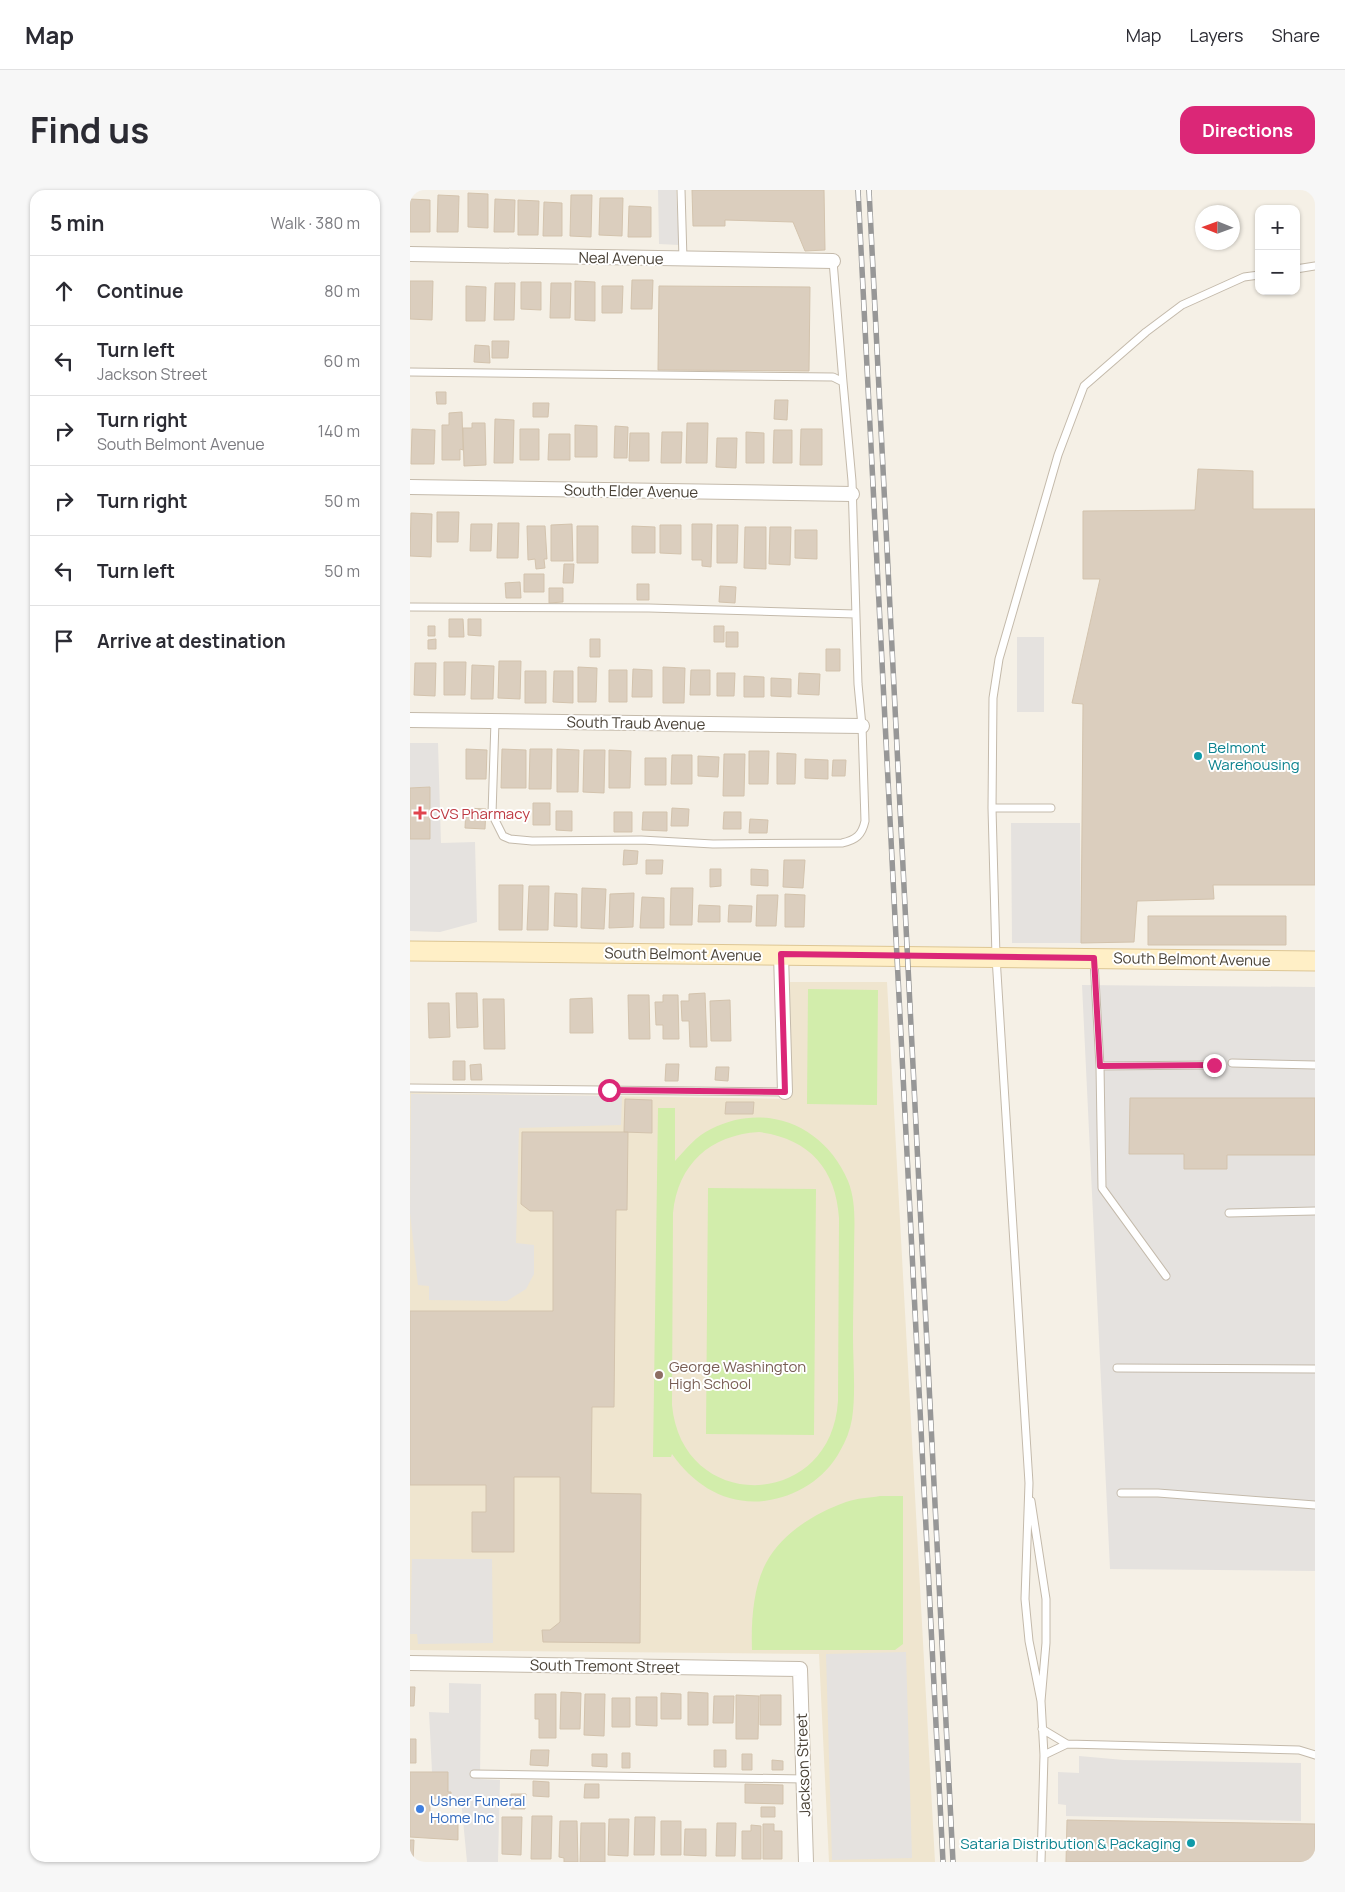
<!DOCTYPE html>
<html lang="en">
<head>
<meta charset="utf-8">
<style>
  body { margin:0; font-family:Manrope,sans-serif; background:#f7f7f7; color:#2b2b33 }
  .controls { position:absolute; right:15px; top:15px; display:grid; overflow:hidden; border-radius:10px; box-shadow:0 1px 4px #0004 }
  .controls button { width:45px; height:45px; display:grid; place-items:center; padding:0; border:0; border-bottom:1px solid #e1e1e2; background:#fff; color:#2b2b33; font:25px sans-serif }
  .compass { position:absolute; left:785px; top:15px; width:45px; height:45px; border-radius:50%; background:#fff; box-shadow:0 1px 4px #0004; rotate:271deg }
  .stop { position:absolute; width:15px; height:15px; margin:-11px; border:4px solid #db2777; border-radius:50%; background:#fff }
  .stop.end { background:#db2777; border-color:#fff; box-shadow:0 1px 5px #0008 }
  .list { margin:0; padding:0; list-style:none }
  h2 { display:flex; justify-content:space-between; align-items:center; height:65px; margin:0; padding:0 20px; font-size:21px }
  h2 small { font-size:16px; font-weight:400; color:#7c7c81 }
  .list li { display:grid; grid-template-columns:32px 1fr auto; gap:15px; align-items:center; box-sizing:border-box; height:70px; padding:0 20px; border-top:1px solid #e1e1e2 }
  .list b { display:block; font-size:19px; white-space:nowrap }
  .list p { margin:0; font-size:16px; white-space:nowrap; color:#7c7c81 }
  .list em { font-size:16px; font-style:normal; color:#7c7c81 }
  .icon { flex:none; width:28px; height:28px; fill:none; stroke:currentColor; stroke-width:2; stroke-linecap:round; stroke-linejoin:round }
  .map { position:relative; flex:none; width:905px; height:1672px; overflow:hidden; border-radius:15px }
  header { display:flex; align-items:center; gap:30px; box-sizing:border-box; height:70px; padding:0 25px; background:#fff; border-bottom:1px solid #e1e1e2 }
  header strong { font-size:24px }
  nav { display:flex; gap:28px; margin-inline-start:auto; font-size:18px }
  .intro { display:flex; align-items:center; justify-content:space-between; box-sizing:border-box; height:120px; padding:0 30px }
  h1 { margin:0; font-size:35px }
  .button { padding:12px 22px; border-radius:15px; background:#db2777; color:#fff; font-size:18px; font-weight:700 }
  main { display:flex; gap:30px; padding:0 30px }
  aside { flex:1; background:#fff; border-radius:15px; box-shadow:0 1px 4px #0004 }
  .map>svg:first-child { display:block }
</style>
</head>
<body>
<header>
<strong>Map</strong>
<nav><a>Map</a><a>Layers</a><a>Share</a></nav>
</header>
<div class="intro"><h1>Find us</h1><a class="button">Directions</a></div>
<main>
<aside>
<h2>5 min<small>Walk · 380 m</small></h2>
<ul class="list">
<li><svg class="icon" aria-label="ahead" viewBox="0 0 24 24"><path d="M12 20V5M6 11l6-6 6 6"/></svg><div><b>Continue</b></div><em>80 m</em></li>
<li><svg class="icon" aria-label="left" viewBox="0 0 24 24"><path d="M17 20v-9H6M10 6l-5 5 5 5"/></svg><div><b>Turn left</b><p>Jackson Street</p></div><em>60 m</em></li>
<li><svg class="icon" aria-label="right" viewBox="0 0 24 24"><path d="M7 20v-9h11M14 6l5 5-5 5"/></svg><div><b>Turn right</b><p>South Belmont Avenue</p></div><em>140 m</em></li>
<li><svg class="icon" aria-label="right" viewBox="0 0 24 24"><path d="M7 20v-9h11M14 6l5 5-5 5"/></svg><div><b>Turn right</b></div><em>50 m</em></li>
<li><svg class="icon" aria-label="left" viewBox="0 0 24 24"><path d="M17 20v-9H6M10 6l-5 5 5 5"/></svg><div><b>Turn left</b></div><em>50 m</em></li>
<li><svg class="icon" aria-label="arrive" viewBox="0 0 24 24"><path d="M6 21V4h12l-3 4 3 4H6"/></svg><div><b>Arrive at destination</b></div></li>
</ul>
</aside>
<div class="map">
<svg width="905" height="1672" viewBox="0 0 905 1672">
  <rect width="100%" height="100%" fill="#f5f0e6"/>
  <path fill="#efe5cf" d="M380,792H477L525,1672H419L409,1464L0,1460V903L380,909Z"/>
  <path fill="#d2edab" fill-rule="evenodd" d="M398,799L468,800L467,915L397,914Z
    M248,918H265V971C276,959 286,946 301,939C356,911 415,936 438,991C447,1013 444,1039 444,1063C444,1090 443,1118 443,1146C443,1173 446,1202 442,1229C440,1240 436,1251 430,1261C415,1289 386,1307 354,1311C315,1315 284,1295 262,1264L261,1267H243ZM349,942C398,948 426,978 429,1028L428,1211C421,1321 272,1324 262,1215L263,1023C268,974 300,945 349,942Z
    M298,998L406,999L404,1245L296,1244Z
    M470,1306H493V1454L485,1460H342C341,1433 343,1397 356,1373C372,1343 405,1323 436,1312C447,1308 459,1308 470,1306Z"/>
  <path fill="#e5e2df" d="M248,0H266L269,55L249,54Z
    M607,447H634V522H607Z
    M0,553H28L31,653L65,652L67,732L30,742L0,741V649L19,597L0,598Z
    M601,633H670L671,753H602Z
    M672,795L905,797V1381L700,1379Z
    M1,904L212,906L211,935L109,938L106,1053L124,1055V1084L116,1099L97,1111L19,1110V1096L8,1095L0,1023Z
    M2,1369H82L83,1453L8,1454L7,1444H0Z
    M496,1462L502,1668L422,1670L416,1464Z
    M39,1493L71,1494L70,1589L90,1590L88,1672H57L51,1609L41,1608V1602H38L22,1582L19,1522L39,1523Z
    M669,1566L714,1570L891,1573V1631L656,1626V1615L648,1614V1582L669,1583Z"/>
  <path fill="#dbcebe" stroke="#d3c3ad" d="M282,0H414L415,60L395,61L383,32L315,30V36H283Z
    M58,3L78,4V38L58,37Z
    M28,5L49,6L48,42H27Z
    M161,5H182L181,47L160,46Z
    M190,8H213L212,46L189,45Z
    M0,9L20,10V42H0Z
    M85,9L105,10L104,42H84Z
    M108,10L129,11L128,45H108Z
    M134,12L152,13V46H133Z
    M219,16L241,17V47H218Z
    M222,90H243L242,119H221Z
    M0,91H23L22,130L0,129Z
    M165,91L185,92V131L165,130Z
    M111,92H131V120L111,119Z
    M85,93H105L104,130H84Z
    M141,93H161L160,128H140Z
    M56,96L76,97L75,131H56Z
    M192,96H213L212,123H192Z
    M249,96L400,97L399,181L248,180Z
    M82,151H99L98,168H82Z
    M65,155L79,156L80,173L64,172Z
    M26,202H36V214H27Z
    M365,210H378L377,230L364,229Z
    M123,213H139L138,227H123Z
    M52,222L53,260L50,259V270H32V235H39V223Z
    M85,229L104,230L103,273H84Z
    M62,233H75L76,275L54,276L53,238H62Z
    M277,233H298L297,273H276Z
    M165,235L187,236V267H165Z
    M205,236L218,237L217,268H204Z
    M2,239L25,240L24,274H1Z
    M110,239H129V270H110Z
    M391,239H412V275H390Z
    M364,240H382V273H363Z
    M252,242H272L271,273H251Z
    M336,242L354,243V273H336Z
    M220,243H239V271H219Z
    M139,244H160V270H138Z
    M307,248H327L326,278L306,277Z
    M788,279L843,281V319H905V695H803L804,709L727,711L724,752L671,753L673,514L662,513L690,389H673V321L785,320Z
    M27,322H49L48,352H27Z
    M1,323L22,324L21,367L0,366Z
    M88,333H109L108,368H87Z
    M61,334H82L81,361H60Z
    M162,334L163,371H141V335Z
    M282,334H302L301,377L292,376V370H282Z
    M250,335H271V364L250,363Z
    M307,335H328L327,373H307Z
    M117,336H135L137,369H134L135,378L126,379L125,369L118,370Z
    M167,336H188V373H167Z
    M222,336L245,337V363H222Z
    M335,337H356V379L334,378Z
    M360,337H381L380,375L359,374Z
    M385,340H407V369L385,368Z
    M154,374H164L163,393H153Z
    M114,384H134V402H114Z
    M110,392L111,408H96L95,393Z
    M227,394H239V410H227Z
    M310,396L326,397L325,413L309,412Z
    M139,398H153V412L139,413Z
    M39,429H53L54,447H39Z
    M58,429H71V446L58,445Z
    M18,436H25V446H18Z
    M304,436H314V452H304Z
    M316,442H328V457H316Z
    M26,449V459H18V450Z
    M180,449H190V467H180Z
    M416,459H430V481H416Z
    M89,471H111L110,509L88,508Z
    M34,472H56L55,505H34Z
    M5,473H26L25,506L4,505Z
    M62,475L84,476L83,509H61Z
    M168,477L187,478L186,512H168Z
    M253,477L275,478L274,513H253Z
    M223,479L242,480V507H222Z
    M199,480H217V512H199Z
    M281,480H300V505H280Z
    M115,481H136V513H115Z
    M144,481H163V513L143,512Z
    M307,483H325L324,506H307Z
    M389,483L410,484L409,505L388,504Z
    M334,486L354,487V507H334Z
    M361,488L381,489V507L361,506Z
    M56,559L77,560L76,589H56Z
    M92,559L116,560V598H91Z
    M120,559H142L141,599H119Z
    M147,559L169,560L168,602H147Z
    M174,560H195L194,603L173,602Z
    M199,560L221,561L220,598H199Z
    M339,561H359L358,594H339Z
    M367,563L386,564L385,594H367Z
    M314,564H335L334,606H313Z
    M262,565H282V594H261Z
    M288,566L309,567L308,587L288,586Z
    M235,568H256V595H235Z
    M395,569L418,570V589L395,588Z
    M423,570H436L435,586H422Z
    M20,597V649H0V598Z
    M123,613H140V635H123Z
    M56,618L76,619L75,639L55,638Z
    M262,618L279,619L278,636H261Z
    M146,621H162V641L146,640Z
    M204,622H222V642H204Z
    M233,622H257V641L232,640Z
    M314,622H331V639H313Z
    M340,629L358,630L357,643H339Z
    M214,660L228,661L227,674L213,675Z
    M236,670H253L252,684H236Z
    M374,670H395L393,698L373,697Z
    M300,679H311V696L300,697Z
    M341,679L358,680V696L341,695Z
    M89,695H113L112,740H89Z
    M119,696H139L138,740H117Z
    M172,698L196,699L194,739L171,738Z
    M261,698H283L282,735H260Z
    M145,703L167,704V737L144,736Z
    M224,703L223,737L199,738L200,704Z
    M375,704L395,705L394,737H375Z
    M347,705H368L366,736H346Z
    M232,707L254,708V738H230Z
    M289,715L310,716V732H288Z
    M319,715L342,716L341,732H318Z
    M738,726H876V755H738Z
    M46,803H67L68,837L47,838Z
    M295,803L297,857H280L279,831H272L271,811H279V804Z
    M218,805H239L240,849H219Z
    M253,805H268L269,849H253V835H246L245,812H253Z
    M182,808L183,843H160V809Z
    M73,809H94L95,859H74Z
    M320,810L321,851H301L300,811Z
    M18,813H39L40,847L19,848Z
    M43,871H55V890H43Z
    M71,874L72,890H61L60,875Z
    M256,874H269L268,891H255Z
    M306,877H319L318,891L305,890Z
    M720,908H905V965H817V979H774V964H719Z
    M215,909L242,910V943L214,942Z
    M316,912H344L343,924H315Z
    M112,942H218L217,1020H206L204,1217H182L181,1303L231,1304L230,1453L133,1452L132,1440H140L150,1432V1287H104V1362H62V1322H76V1295H0V1121H143V1021H120L111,1014Z
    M0,1497H5L4,1516H0Z
    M151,1502L171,1503L170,1539H150Z
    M278,1502L298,1503V1535H278Z
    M251,1503L271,1504V1529H251Z
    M125,1504H146V1548H129V1529H125Z
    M175,1504H195L194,1546L174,1545Z
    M326,1505L349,1506L348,1549H326Z
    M350,1505H371V1535H350Z
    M304,1506H324L323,1533H303Z
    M226,1507H247V1536L226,1535Z
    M202,1508H220V1537H202Z
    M0,1549H6V1573H0Z
    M121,1560H139L138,1576L120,1575Z
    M304,1560H316V1577H304Z
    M212,1563H220V1578H212Z
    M182,1564H197V1577L182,1576Z
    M332,1564H342V1580H332Z
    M362,1570L373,1571V1580H362Z
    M0,1582H38V1602H41V1608L20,1609V1631L48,1630V1650L0,1647Z
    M123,1591L139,1592V1607L123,1606Z
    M175,1594H189V1608H174Z
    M335,1594L373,1595V1614L335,1613Z
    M101,1604H116L115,1619H101Z
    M351,1617H365V1627H351Z
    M122,1626H142L141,1669H121Z
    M92,1627H112L111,1665L92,1664Z
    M225,1627H245L244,1665H224Z
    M199,1629H219L218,1666L198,1665Z
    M657,1630L905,1634V1672H656Z
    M150,1631H167L168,1672H154V1668L149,1667Z
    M251,1631H271V1665H251Z
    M171,1633H195V1672H170Z
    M307,1633H326L325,1666H306Z
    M353,1634H364V1641H372V1669H353Z
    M341,1635L351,1636V1669H332V1641H341Z
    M275,1639H296V1666L274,1665Z
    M0,1650H4L3,1672H0Z"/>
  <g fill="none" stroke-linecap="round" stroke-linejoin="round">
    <defs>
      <path id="service" d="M271,0L273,69
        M423,71L433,192
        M886,79L905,76
        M0,182L423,187L433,192L442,291L448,494L452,536L455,631C452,645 446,650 432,653L303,654L231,650L122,651L100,649L93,646L82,624L85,531
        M0,417L239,418L445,424
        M582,618H641
        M684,771L690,876L692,998L756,1086
        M822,873L905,875
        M690,876L804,875
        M0,898L375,902
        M819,1023L905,1021
        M707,1178L905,1179
        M711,1303H748L905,1315
        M621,1311L636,1409V1453L631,1511L634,1565L631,1672
        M631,1511L619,1451L615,1409L619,1293L586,767L582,618L583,508L589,469L648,265L674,196L736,142L772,115L834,87L849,85
        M632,1539L657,1554L889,1560L905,1565
        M634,1565L657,1554
        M64,1584L394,1589"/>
      <path id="minor" d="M0,64L423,71
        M0,297L442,304
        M0,530L452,536
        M371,764L375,902
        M0,1473L390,1479L396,1672"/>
      <path id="secondary" d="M0,761L905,771"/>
    </defs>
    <use href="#service" stroke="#c4baab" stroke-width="9"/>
    <use href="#minor" stroke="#c4baab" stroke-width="16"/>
    <use href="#secondary" stroke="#ddc694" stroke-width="21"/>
    <use href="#service" stroke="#fff" stroke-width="7"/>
    <use href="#minor" stroke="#fff" stroke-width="14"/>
    <use href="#secondary" stroke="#ffefc6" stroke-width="19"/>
    <defs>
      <path id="rail" d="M448,0L533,1672
        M459,0L543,1672"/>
    </defs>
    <use href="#rail" stroke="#979797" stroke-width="5.5"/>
    <use href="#rail" stroke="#fff" stroke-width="4" stroke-dasharray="11" stroke-linecap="butt"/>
  </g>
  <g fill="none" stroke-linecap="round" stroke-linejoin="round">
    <path stroke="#db2777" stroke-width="6" d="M199,900L375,902L371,764L684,768L690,876L804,875"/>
  </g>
  <g fill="#0f9aa8" stroke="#fff" stroke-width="2">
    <circle cx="788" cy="566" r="5"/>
    <circle cx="781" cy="1653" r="5"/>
  </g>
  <path fill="#e0444e" stroke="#fff" stroke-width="2" d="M7.5 615.5h5v5h5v5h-5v5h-5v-5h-5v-5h5z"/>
  <circle fill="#8d6e63" stroke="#fff" stroke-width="2" cx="249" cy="1185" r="5"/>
  <circle fill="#3f7fe0" stroke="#fff" stroke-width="2" cx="10" cy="1619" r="5"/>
  <g text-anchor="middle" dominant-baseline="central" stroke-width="4" stroke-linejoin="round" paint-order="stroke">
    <g font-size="15" fill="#484035" stroke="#fff">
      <text transform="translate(211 68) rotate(1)">Neal Avenue</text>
      <text transform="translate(221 301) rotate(1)">South Elder Avenue</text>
      <text transform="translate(226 533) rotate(1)">South Traub Avenue</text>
      <text transform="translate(273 764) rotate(1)">South Belmont Avenue</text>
      <text transform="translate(782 769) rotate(1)">South Belmont Avenue</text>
      <text transform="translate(195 1476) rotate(1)">South Tremont Street</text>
      <text transform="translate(393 1575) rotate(-92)">Jackson Street</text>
    </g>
    <g font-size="15" fill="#0d838f" stroke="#fff" text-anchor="start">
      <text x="798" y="557">Belmont<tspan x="798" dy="17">Warehousing</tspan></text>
      <text x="771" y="1653" text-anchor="end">Sataria Distribution &amp; Packaging</text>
    </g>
    <g font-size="15" fill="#be3a42" stroke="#fff" text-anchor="start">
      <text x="20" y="623">CVS Pharmacy</text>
    </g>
    <g font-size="15" fill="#785e54" stroke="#fff" text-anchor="start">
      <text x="259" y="1176">George Washington<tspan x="259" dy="17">High School</tspan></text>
    </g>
    <g font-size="15" fill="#366cbe" stroke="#fff" text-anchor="start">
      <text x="20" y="1610">Usher Funeral<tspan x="20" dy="17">Home Inc</tspan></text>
    </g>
  </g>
</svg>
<div class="controls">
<button>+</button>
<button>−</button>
</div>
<svg class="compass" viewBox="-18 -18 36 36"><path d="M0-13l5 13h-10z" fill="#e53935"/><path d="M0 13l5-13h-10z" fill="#7c7c81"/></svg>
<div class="stop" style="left:199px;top:900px"></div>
<div class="stop end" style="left:804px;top:875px"></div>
</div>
</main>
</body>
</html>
